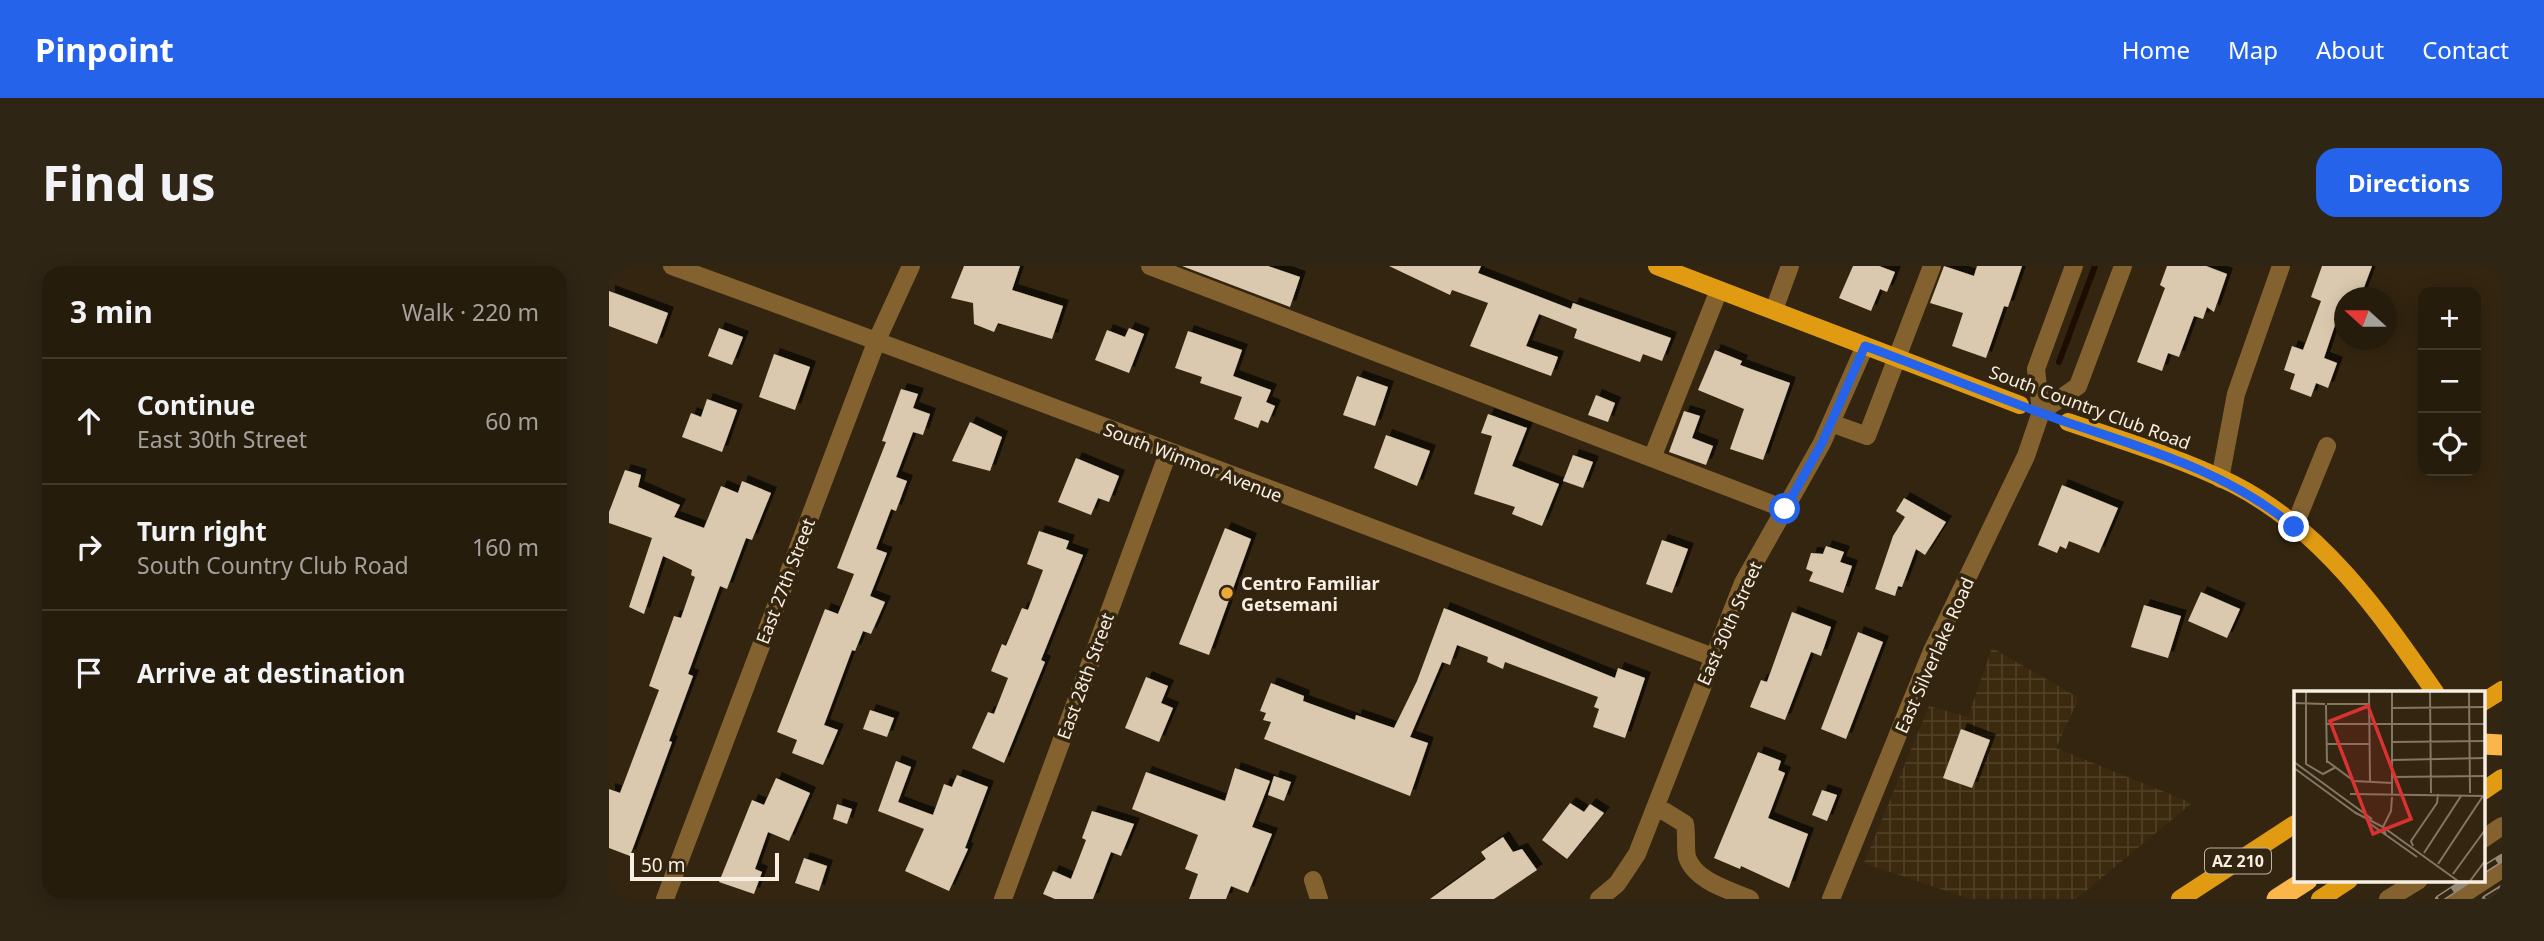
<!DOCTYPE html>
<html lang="en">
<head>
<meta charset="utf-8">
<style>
  body { margin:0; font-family:"Noto Sans",sans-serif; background:#2e2515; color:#f1f3f6 }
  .controls { position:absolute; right:21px; top:21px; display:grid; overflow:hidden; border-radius:14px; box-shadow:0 4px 18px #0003 }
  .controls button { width:63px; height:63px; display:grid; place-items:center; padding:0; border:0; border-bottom:2px solid #423a2d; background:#261c0c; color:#f1f3f6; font:35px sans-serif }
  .compass { position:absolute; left:1725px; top:21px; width:63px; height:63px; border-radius:50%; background:#261c0c; box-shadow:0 4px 18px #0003; rotate:291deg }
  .scale { position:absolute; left:21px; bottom:18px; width:149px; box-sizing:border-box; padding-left:7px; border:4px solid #f8efe2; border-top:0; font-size:19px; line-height:24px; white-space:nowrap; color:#f8efe2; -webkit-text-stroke:5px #332510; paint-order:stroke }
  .stop { position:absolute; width:21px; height:21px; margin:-16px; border:5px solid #2563eb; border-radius:50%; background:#fff }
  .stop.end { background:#2563eb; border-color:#fff; box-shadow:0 2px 7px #0008 }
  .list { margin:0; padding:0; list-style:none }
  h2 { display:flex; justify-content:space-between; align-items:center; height:91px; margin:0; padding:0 28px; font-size:30px }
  h2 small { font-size:23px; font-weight:400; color:#a4a19d }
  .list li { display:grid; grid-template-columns:46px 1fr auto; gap:21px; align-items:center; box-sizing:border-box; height:126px; padding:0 28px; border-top:2px solid #423a2d }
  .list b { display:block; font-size:26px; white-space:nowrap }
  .list p { margin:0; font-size:23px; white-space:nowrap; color:#a4a19d }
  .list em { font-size:23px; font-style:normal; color:#a4a19d }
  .icon { flex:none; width:38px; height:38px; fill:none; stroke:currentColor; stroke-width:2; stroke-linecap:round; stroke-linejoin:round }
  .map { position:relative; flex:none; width:1893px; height:633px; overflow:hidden; border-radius:21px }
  header { display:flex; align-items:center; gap:42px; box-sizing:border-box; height:98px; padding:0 35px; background:#2563eb; color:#fff }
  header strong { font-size:33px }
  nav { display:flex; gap:38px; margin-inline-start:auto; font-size:24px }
  .intro { display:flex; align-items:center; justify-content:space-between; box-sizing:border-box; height:168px; padding:0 42px }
  h1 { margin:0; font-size:49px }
  .button { padding:18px 32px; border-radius:21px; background:#2563eb; color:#fff; font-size:24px; font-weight:700 }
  main { display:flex; gap:42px; padding:0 42px }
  aside { flex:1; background:#261c0c; border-radius:21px; box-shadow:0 4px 18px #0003 }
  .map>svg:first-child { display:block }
</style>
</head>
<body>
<header>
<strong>Pinpoint</strong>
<nav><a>Home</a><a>Map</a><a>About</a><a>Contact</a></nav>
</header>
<div class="intro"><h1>Find us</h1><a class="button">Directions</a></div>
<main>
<aside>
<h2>3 min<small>Walk · 220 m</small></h2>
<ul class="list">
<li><svg class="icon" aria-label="ahead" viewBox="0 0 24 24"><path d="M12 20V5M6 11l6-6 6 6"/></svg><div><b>Continue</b><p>East 30th Street</p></div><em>60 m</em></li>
<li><svg class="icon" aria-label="right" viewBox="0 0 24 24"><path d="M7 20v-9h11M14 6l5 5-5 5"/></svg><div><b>Turn right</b><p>South Country Club Road</p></div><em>160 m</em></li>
<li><svg class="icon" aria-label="arrive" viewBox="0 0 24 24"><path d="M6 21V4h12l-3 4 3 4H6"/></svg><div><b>Arrive at destination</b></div></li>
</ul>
</aside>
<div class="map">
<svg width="1893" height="633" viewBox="0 0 1893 633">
  <defs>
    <pattern id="industrial-grid" width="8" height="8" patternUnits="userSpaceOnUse" patternTransform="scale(1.75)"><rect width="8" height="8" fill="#3c2a0e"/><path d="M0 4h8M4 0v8" fill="none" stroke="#4f3f25"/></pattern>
    <filter id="shadow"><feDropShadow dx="6" dy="-6" stdDeviation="0" flood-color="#0009"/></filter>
  </defs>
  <rect width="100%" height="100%" fill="#332510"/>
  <path fill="url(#industrial-grid)" d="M1383,382L1470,432L1447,482L1583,537L1467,633H1361L1255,597L1320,440L1359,451Z"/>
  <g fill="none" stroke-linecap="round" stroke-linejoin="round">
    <path stroke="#1c0d00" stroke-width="6" d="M1450,96L1486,0"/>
  </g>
  <path fill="#dbc9af" filter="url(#shadow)" d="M355,0H411L403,24L454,40L443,73L389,57L385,66L365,58L364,37L342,32Z
    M573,0H659L691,11L681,41Z
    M780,0H872L869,7L962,43L964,37L1062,72L1053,95L1034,88L1031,96L965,72L968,63L930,48L917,80L949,91L942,110L861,80L879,37L843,24L841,29Z
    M1244,0H1270L1286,6L1278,26L1271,23L1262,45L1230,32Z
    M1335,0L1365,10L1368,0H1413L1399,41L1395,40L1377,92L1343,80L1354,47L1321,37Z
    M1558,0H1597L1618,8L1605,46L1598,41L1594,53L1585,50L1570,91L1559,87L1553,105L1528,96L1556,22L1551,19Z
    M1713,0H1763L1751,32H1735L1715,92L1728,97L1719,122L1707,117L1702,131L1681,123L1686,108L1675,104L1683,80L1694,84L1712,35L1702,31Z
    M0,25L59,47L48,78L0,60Z
    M110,62L134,71L123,99L99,90Z
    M520,62L535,68L520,107L486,94L498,64L516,71Z
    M579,65L633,84L624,110L662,124L657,136L666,140L659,157L652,154L649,162L625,153L633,131L591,117L593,111L566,102Z
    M1106,84L1133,95L1131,99L1181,117L1154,194L1121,183L1135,143L1089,124Z
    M165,88L201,101L186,144L150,131Z
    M748,110L779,121L766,160L734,149Z
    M292,123L309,128L304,142L321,148L314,169L304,166L287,211L298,215L287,245L282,243L267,283L278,287L261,330L276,336L262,368L254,365L246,385L243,384L215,459L229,464L214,499L183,487L188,474L168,466L216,343L229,348L245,308L228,302L277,176L273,175Z
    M987,129L1006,137L999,156L979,149Z
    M98,133L128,144L113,186L73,171L82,147L92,151Z
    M1075,145L1091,150L1083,172L1104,180L1097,199L1060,186Z
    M879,148L918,162L903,200L950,218L933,260L903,248L906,241L865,228L883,170L872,167Z
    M361,156L393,171L381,205L343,195Z
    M777,169L821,185L808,220L765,202Z
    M964,189L984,196L974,222L954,215Z
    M467,192L510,210L500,236L489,232L482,249L449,236Z
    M16,204L32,209L29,221L71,239L65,251L95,262L112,220L129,227L133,215L162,227L143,274L137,272L118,323L111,320L79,408L84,410L60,475L63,476L21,590L0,582V523L11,527L50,424L40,420L65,350L72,352L86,311L82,309L83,304L54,290L35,348L20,341L43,272L0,257V246Z
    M1453,219L1509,242L1490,287L1460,275L1457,283L1451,280L1448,287L1429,279Z
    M1295,232L1337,256L1316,289L1307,283L1293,321L1289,320L1286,330L1266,323L1284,270L1296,251L1287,245Z
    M616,262L642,273L600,389L570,378Z
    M430,265L460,275L457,283L474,289L432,394L436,396L395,497L363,482L379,446L385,448L399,412L382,405L393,378L397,380L413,342L419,344L434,304L418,298Z
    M1053,274L1079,283L1063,327L1037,318Z
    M1217,280L1235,286L1231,296L1243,300L1234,327L1200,315L1204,306L1197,303L1202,287L1214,288Z
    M1592,326L1631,343L1618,372L1579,355Z
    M1535,339L1572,350L1559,392L1522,381Z
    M835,342L1006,412L1009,402L1036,412L1016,472L984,461L990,443L985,441L989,431L896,396L894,403L878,396L879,391L848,379L841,399L833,396L801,471L819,477L801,530L655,473L662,456L654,454L657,447L651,445L662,417L695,430L694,435L746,454L747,449L785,462L808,415Z
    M1183,346L1222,361L1212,390L1202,386L1176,454L1141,441L1152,414L1158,416Z
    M1249,366L1274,376L1237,473L1212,463Z
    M537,411L559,420L552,437L564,442L550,476L516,462Z
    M261,444L285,452L278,471L254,463Z
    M1352,463L1381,474L1363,522L1334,512Z
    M1149,486L1172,495L1169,504L1176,507L1159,552L1199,568L1180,622L1132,600L1131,603L1105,592Z
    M287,495L302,501L289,536L324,549L335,518L343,521L348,509L379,521L356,582L359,583L340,625L296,605L315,563L269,545Z
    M626,502L661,515L643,561L663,568L639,627L622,620L617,633H580L589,608L576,603L589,569L523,543L537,506L616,535Z
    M665,510L682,516L675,535L659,529Z
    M167,512L201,527L180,575L159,566L146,603L153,606L145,628L110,616L143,534L155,539Z
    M1213,524L1228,529L1218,555L1203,549Z
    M961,537L975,546L981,538L995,547L958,593L933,574Z
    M228,538L243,543L238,558L224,553Z
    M483,545L525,558L512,590L502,586L484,633H446L434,628L444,605L462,613L477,574L473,572Z
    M894,571L904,586L913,583L928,604L885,633H821L877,593L872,586Z
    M195,592L218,600L210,625L186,617Z"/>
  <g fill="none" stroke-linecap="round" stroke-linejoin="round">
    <path stroke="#846230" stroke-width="18" d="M63,0C412,126 757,261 1104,391
      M541,0L1176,243
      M1165,44L1181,0
      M1432,146L1469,120L1514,0
      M1222,157L1258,170L1323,0
      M1043,192L1110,24
      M1611,213L1627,128L1672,0
      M1685,261L1718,180
      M1047,540L1076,558C1078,568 1076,581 1078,591C1086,615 1120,624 1141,633
      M1874,573L1893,560
      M704,614L710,633
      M56,633L268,74L302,0
      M394,633L559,187
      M990,633L1008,618L1028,588L1134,317L1213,177L1256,80
      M1222,633L1323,385L1417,190L1432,146L1427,103L1465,0
      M1779,633L1810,614
      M1847,633L1893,603"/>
    <path stroke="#e19b13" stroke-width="18" d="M1048,0L1411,139
      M1459,156C1515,175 1571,192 1624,218C1713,263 1771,347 1826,426
      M1874,436L1893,424
      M1874,525L1893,512
      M1571,633L1686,558
      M1711,633L1740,614"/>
    <path stroke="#fab64b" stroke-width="21" d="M1874,478L1893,479
      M1668,633L1698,614"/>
    <defs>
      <path id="rail" d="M1874,604L1893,592
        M1830,633L1859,614
        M1877,633L1893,623"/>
    </defs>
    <use href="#rail" stroke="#948877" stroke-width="8"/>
    <use href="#rail" stroke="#332510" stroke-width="5" stroke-dasharray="16" stroke-linecap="butt"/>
  </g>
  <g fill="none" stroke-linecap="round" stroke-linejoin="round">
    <path stroke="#2563eb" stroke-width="9" d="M1176,243L1213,177L1256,80C1324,105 1391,133 1460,157C1540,184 1619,206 1685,261"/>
  </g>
  <circle fill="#eca93a" stroke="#332510" stroke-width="2.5" cx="618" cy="327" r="7"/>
  <g text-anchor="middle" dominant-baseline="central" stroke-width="7" stroke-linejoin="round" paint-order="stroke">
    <rect fill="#332510" stroke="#bdb2a3" stroke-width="2" x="1596" y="582.5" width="66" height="25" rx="5"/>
    <g font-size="16" font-weight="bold" fill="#f8efe2">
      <text x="1629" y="595">AZ 210</text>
    </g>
    <g font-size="18" fill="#f8efe2" stroke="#332510">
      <text transform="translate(1481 141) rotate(20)">South Country Club Road</text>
      <text transform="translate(584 196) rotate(21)">South Winmor Avenue</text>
      <text transform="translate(176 315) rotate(-69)">East 27th Street</text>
      <text transform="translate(1120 357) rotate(-66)">East 30th Street</text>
      <text transform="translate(1325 389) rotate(-66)">East Silverlake Road</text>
      <text transform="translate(476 410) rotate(-70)">East 28th Street</text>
    </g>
    <g font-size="18" font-weight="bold" fill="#f8efe2" stroke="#332510" text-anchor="start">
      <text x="632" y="317">Centro Familiar<tspan x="632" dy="21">Getsemani</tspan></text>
    </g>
  </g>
  <g transform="translate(1685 425)">
    <rect width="191" height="191" fill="#332510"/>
    <path fill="none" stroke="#827664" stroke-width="2" d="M12,0V73L29,83L42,76M75,0L76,90M98,0V103M136,0L137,102M175,0L176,102M0,12L31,13M33,13H75M32,14L33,72M98,17L191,16M32,33H191M98,51L191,50M32,53H75M98,69L191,67M33,70L60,90L98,92M0,71L78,128M0,77L63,123M98,86L191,85M56,103L191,105M60,121L89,136L92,144M75,132L123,166M89,136L164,190M89,136L97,120L98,106M119,155L117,150L143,112L144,103M130,162L167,105M144,173L189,105M159,183L191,139M176,190L191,170"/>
    <path fill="#d83231" fill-opacity="0.15" stroke="#d83231" stroke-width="3.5" d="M74,15L117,128L79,143L36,30Z"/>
    <rect width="191" height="191" fill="none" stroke="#f8efe2" stroke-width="3.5"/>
  </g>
</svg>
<div class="controls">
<button>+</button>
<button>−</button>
<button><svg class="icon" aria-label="locate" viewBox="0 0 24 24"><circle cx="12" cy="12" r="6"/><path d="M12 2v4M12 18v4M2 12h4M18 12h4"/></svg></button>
</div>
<svg class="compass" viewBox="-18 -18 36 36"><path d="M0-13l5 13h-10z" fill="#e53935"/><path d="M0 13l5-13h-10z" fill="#a4a19d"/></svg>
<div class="scale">50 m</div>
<div class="stop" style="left:1176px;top:243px"></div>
<div class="stop end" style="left:1685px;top:261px"></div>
</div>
</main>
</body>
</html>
